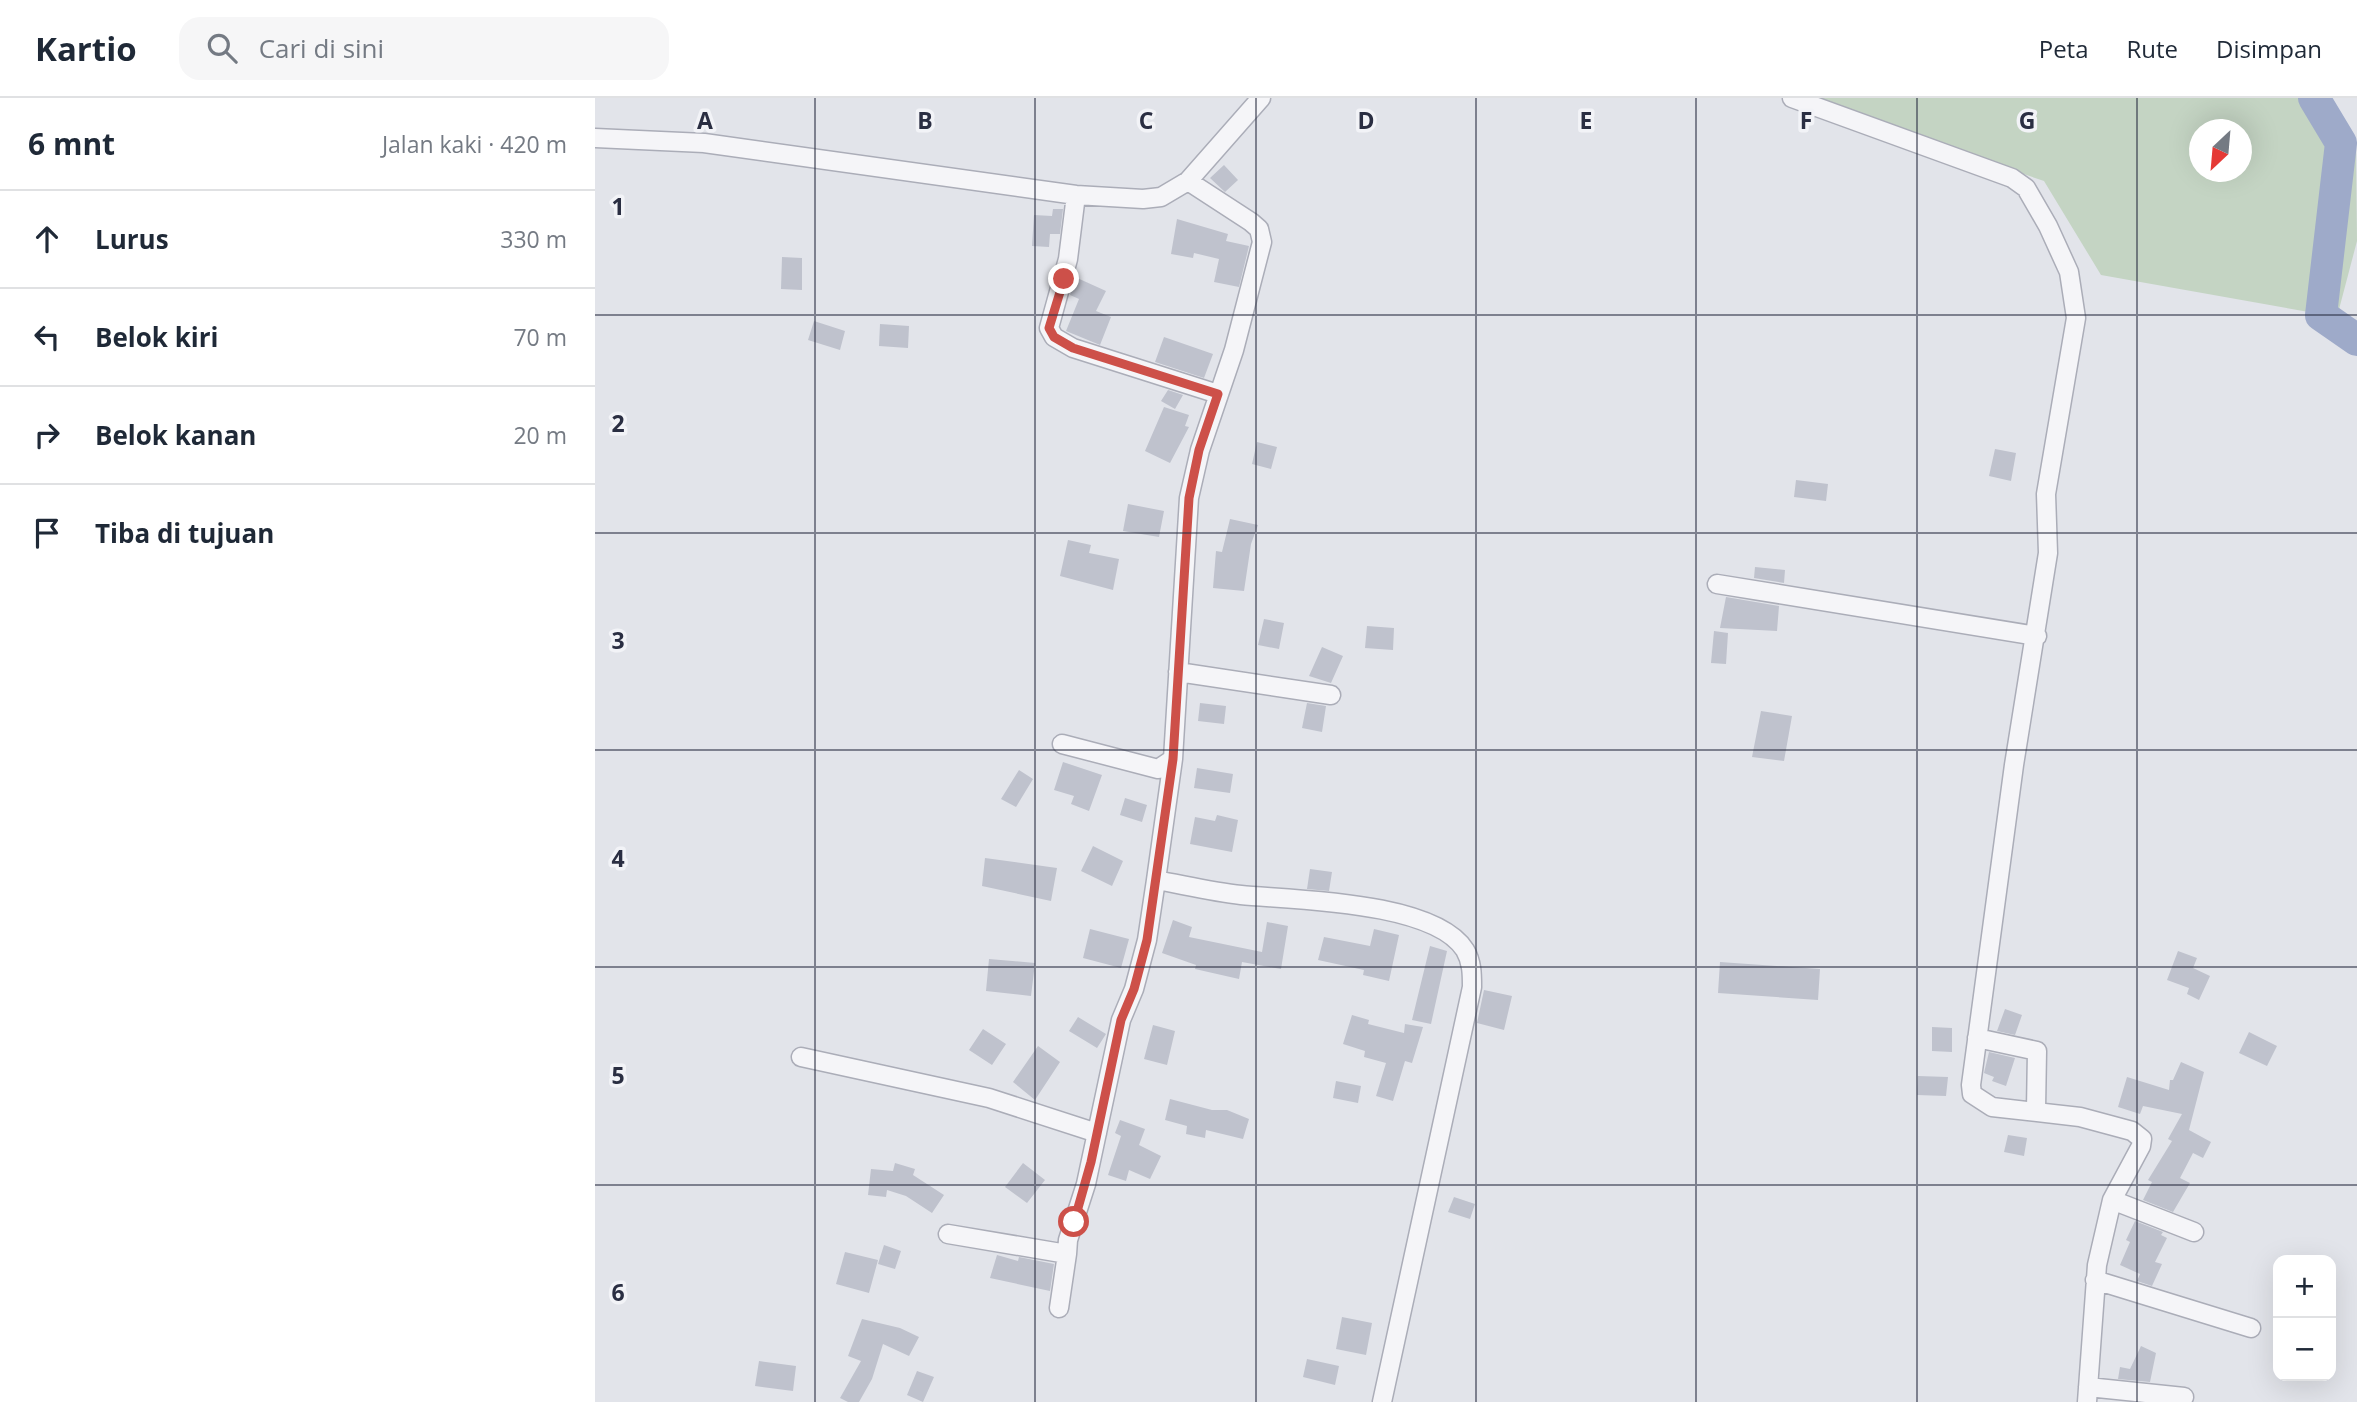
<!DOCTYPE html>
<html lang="id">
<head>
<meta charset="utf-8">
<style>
  body { margin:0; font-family:"Open Sans",sans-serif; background:#f6f6f7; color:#1f2937 }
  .controls { position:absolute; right:21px; bottom:21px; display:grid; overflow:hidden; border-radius:14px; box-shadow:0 7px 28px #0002 }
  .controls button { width:63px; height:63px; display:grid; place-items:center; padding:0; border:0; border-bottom:2px solid #e0e1e3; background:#fff; color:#1f2937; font:35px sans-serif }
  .compass { position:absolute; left:1594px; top:21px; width:63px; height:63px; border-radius:50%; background:#fff; box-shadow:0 7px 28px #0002; rotate:206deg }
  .stop { position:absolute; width:21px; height:21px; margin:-16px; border:5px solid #cd5049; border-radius:50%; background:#fff }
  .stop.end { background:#cd5049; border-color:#fff; box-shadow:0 2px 7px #0008 }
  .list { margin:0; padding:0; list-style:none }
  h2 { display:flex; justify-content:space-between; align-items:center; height:91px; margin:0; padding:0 28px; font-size:30px }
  h2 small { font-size:23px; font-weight:400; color:#747a83 }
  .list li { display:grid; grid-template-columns:46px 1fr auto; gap:21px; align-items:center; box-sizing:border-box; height:98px; padding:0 28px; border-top:2px solid #e0e1e3 }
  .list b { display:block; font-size:26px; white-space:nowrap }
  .list em { font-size:23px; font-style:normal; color:#747a83 }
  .icon { flex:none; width:38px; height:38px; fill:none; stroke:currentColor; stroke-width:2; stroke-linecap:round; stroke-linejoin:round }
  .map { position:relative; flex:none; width:1762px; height:1304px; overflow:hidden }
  header { display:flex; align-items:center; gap:42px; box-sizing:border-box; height:98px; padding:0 35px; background:#fff; border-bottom:2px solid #e0e1e3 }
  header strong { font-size:33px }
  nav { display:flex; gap:38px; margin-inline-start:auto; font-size:24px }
  .search { width:490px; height:63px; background:#f6f6f7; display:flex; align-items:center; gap:18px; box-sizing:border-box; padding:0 24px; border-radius:21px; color:#747a83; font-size:26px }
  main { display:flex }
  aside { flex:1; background:#fff }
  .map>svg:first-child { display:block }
</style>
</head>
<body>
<header>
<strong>Kartio</strong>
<div class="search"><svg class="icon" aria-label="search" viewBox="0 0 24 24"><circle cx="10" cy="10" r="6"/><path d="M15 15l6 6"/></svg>Cari di sini</div>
<nav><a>Peta</a><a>Rute</a><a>Disimpan</a></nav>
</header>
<main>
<aside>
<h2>6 mnt<small>Jalan kaki · 420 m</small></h2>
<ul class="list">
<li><svg class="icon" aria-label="ahead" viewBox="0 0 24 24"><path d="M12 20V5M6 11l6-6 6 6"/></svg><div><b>Lurus</b></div><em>330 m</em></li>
<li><svg class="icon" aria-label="left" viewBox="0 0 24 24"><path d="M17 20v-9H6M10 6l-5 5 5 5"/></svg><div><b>Belok kiri</b></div><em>70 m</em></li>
<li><svg class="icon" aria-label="right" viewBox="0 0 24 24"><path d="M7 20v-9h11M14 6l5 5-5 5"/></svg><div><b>Belok kanan</b></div><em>20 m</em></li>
<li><svg class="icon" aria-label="arrive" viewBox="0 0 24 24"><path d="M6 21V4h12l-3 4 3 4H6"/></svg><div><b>Tiba di tujuan</b></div></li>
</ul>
</aside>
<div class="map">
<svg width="1762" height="1304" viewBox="0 0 1762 1304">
  <rect width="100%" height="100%" fill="#e2e4ea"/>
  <path fill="#c4d4c3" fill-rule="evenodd" d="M1206,0H1718L1761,50L1762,143L1742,219L1506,177L1449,83ZM1604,32H1646V74H1604Z"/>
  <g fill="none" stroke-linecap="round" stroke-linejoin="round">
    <path stroke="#9eaac9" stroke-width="32" d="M1719,0L1746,45L1726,217L1762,242"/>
  </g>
  <path fill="#bfc2cd" d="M629,67L643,82L630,94L615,80Z
    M458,111H468L465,136H455L454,149L437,148L439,117L457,118Z
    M582,121L633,136L631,143L654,148L644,189L619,184L624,161L599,155L598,160L576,156Z
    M187,159L207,160V192L186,191Z
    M480,179L511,193L501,213L516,219L505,247L471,233L484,201L475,197Z
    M219,223L250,233L245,252L213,242Z
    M285,226L314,228L313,250L284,248Z
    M569,239L618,256L609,280L560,264Z
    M573,292L588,297L580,311L566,303Z
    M569,309L594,317L590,328L594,329L575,365L550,353Z
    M662,344L682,349L676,371L657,366Z
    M1400,351L1421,355L1416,383L1394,378Z
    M1201,382L1233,386L1231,403L1199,399Z
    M533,406L569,413L564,439L528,433Z
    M635,421L663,427L656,446L649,493L618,490L621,453L627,454Z
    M473,442L496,447L494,455L524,461L518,492L465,478Z
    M1160,469L1190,472L1189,485L1159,480Z
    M1131,499L1184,508L1182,533L1125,530Z
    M669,521L689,525L684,551L663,547Z
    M772,528L799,530L798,552L770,550Z
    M1119,533L1133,535L1131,566L1116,565Z
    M727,549L748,558L736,585L714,578Z
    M605,605L631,608L629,626L603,623Z
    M712,605L731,608L727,634L707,630Z
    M1166,613L1197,618L1189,663L1157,659Z
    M468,664L507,677L494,713L476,706L479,698L459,692Z
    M602,670L638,676L635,695L599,690Z
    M424,672L438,681L421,709L406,701Z
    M530,700L552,707L547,724L525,717Z
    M622,717L643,722L637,754L595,746L600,719L620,723Z
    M498,748L528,763L517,788L486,773Z
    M390,760L462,770L456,803L387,788Z
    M715,771L737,774L734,793L712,791Z
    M578,822L597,829L594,839L667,854L672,824L693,828L686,871L647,864L644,881L600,871L601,867L567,855Z
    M495,831L534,841L526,870L488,860Z
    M779,831L804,837L794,883L768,877L769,872L723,862L729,839L775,848Z
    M835,848L852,853L836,926L817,922Z
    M1583,853L1602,860L1598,870L1615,878L1604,902L1592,896L1594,890L1572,882Z
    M394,861L440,865L436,898L391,893Z
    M1125,864L1225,871L1223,902L1123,895Z
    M889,892L917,898L909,932L882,925Z
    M1410,911L1427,917L1420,937L1402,933Z
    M757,917L774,922L773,926L809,935L810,926L828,929L817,965L810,963L798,1003L781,998L791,965L769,959L770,953L748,946Z
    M483,919L511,936L502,950L474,933Z
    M558,927L580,933L572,967L549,961Z
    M1337,929L1357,930V954L1337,953Z
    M388,931L411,946L397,967L374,952Z
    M1654,934L1682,948L1672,968L1644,955Z
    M443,948L465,964L440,1002L418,984Z
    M1394,954L1420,960L1411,988L1397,983L1399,979L1389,975Z
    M1586,964L1609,974L1594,1032L1616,1044L1608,1060L1598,1055L1585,1080L1595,1085L1578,1114L1548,1102L1557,1084L1553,1082L1577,1043L1573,1041L1587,1016L1548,1008L1545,1016L1523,1009L1532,979L1574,992L1575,982H1578Z
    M1323,978L1353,979L1351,998L1322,997Z
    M741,983L766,988L763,1005L738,1000Z
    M575,1001L617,1012H632L654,1021L648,1041L611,1032L610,1040L591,1036L592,1028L570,1022Z
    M525,1022L550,1031L544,1047L566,1058L555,1081L534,1072L531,1083L513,1077L526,1038L520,1035Z
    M1413,1037L1432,1040L1429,1058L1409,1054Z
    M300,1065L320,1071L318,1077L349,1097L337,1115L311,1098L292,1092L291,1099L273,1097L276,1071L298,1073Z
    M428,1065L450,1082L432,1105L410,1089Z
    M859,1099L880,1106L875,1121L853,1114Z
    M1540,1123L1568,1134L1566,1137L1572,1140L1560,1164L1567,1166L1557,1188L1542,1183L1545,1176L1525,1167L1535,1144L1531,1142Z
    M289,1147L306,1153L300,1171L283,1166Z
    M250,1154L283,1162L274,1195L241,1186Z
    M402,1157L423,1163L424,1159L459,1166L455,1193L395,1180Z
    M747,1219L777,1225L771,1257L741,1251Z
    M267,1221L305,1230L324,1239L314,1258L288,1246L277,1281L264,1304H253L245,1300L266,1263L253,1258Z
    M1546,1248L1561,1255L1555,1284L1523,1281L1525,1269L1535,1271Z
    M712,1261L744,1268L740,1287L708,1279Z
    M164,1263L201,1268L198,1293L160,1288Z
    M322,1273L339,1279L328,1304L312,1297Z"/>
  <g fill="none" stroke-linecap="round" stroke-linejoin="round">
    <defs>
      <path id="minor" d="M1197,0L1417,80L1431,90L1453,128L1474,174L1481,220L1451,396L1453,455L1419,667L1376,987L1377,996L1397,1009L1485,1019L1537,1033L1547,1041L1546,1048L1517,1102L1502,1167L1492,1304
        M0,40L109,45L481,97L548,101L566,99L593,83L666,0
        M481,97L473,161L454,230L459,239L478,250L623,296
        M1122,486L1442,538
        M583,574L736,597
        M467,646L563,671L578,661L594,400L605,352L639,252L667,144L664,131L656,124L593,83
        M561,782L578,661
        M1382,940L1442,953L1441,1011
        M206,959L394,1000L502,1035
        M1517,1102L1599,1134
        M353,1136L472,1156L473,1142L491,1086L526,922L539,891L552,842L561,782C589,787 618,794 646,797C699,802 839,803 870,852C877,864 877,876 877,889L787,1304
        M1500,1182L1656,1230
        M464,1210L472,1156
        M1493,1289L1589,1299"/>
    </defs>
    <use href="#minor" stroke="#abadb8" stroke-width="21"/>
    <use href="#minor" stroke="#f5f5f8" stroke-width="18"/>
  </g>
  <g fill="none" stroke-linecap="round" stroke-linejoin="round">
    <path stroke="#cd5049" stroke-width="9" d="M469,181L454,230L459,239L478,250L623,296L604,352L594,400L578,661L552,842L539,891L526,922L496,1064L479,1124"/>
  </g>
  <path fill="none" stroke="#2a2e42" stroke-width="2" stroke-opacity="0.55" d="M220,0V1304M440,0V1304M661,0V1304M881,0V1304M1101,0V1304M1322,0V1304M1542,0V1304M0,217H1762M0,435H1762M0,652H1762M0,869H1762M0,1087H1762"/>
  <g font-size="23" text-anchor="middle" font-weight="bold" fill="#2a2e42" stroke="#f2f3f7" stroke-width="7" stroke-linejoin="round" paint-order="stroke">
    <text x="110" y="31">A</text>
    <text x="330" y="31">B</text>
    <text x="551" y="31">C</text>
    <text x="771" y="31">D</text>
    <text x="991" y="31">E</text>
    <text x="1211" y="31">F</text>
    <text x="1432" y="31">G</text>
    <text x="23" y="117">1</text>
    <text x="23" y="334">2</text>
    <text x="23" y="551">3</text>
    <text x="23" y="769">4</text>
    <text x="23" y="986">5</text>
    <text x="23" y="1203">6</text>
  </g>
</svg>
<div class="controls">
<button>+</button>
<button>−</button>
</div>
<svg class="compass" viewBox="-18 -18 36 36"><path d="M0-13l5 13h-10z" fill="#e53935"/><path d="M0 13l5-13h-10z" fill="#747a83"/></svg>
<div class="stop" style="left:479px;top:1124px"></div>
<div class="stop end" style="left:469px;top:181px"></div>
</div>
</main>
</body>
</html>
